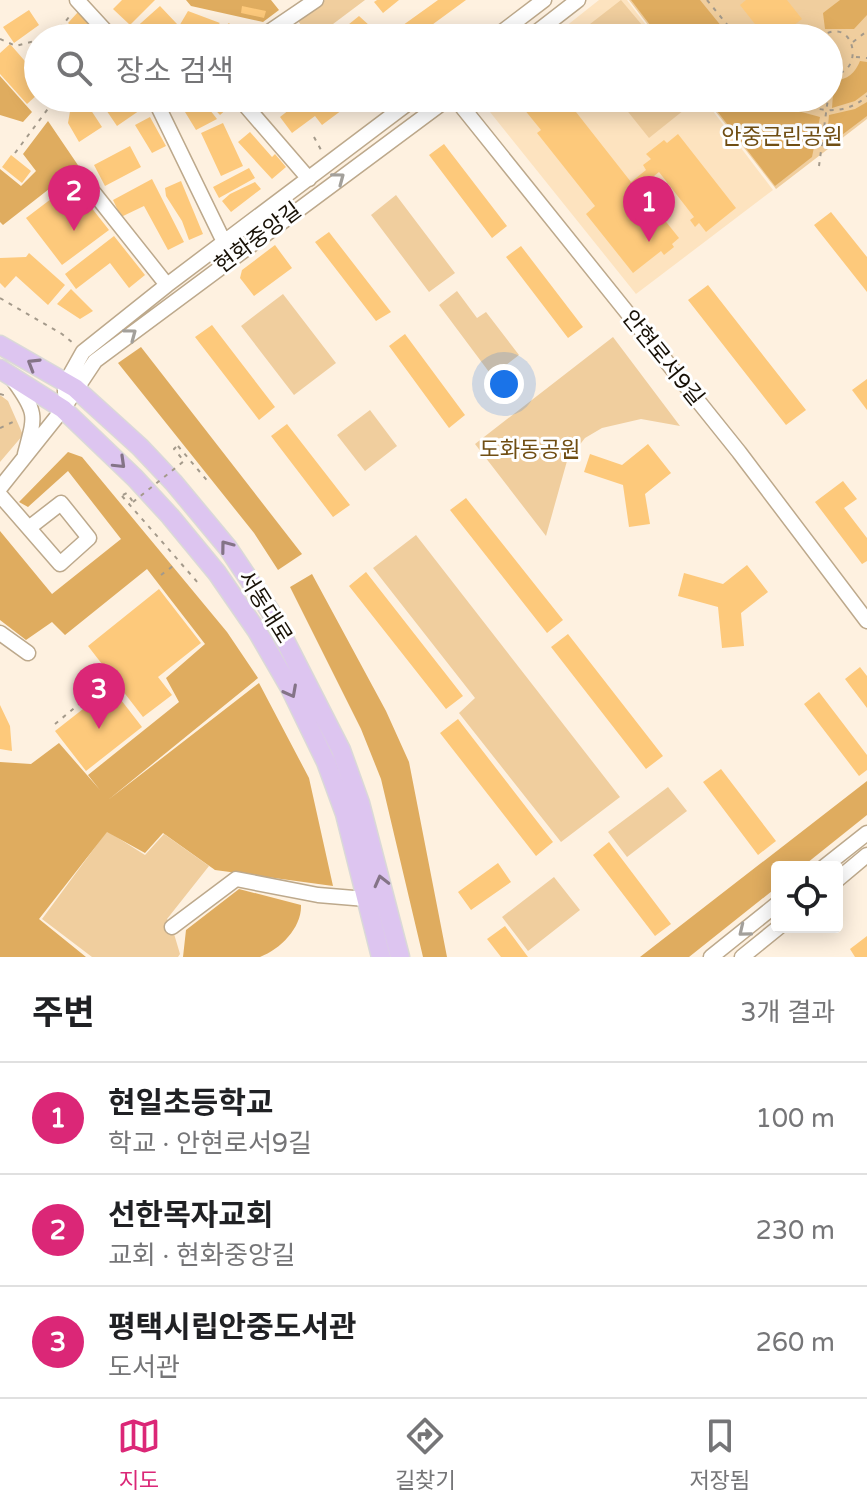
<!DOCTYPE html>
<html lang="ko">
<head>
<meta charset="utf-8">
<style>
  body { margin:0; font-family:"Varela Round","Noto Sans KR",sans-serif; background:#f6f6f6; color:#202124 }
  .controls { position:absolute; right:24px; bottom:24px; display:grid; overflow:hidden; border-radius:8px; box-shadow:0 4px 20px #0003 }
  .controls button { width:72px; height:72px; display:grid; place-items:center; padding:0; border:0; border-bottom:2px solid #e0e0e0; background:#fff; color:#202124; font:40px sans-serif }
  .you { position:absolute; left:504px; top:384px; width:28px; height:28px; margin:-20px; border:6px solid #fff; border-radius:50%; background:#1a73e8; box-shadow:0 0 0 12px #1a73e833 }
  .badge { display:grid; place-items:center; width:52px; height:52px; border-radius:50%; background:#db2777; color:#fff; font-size:26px; font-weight:700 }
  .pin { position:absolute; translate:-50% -66px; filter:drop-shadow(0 2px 4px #0008) }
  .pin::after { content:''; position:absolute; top:42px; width:28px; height:24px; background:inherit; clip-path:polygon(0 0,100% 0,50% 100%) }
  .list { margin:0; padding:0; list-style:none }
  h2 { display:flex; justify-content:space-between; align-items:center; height:104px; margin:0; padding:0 32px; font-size:34px }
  h2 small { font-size:26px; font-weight:400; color:#757577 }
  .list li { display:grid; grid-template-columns:52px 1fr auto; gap:24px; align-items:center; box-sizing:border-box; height:112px; padding:0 32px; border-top:2px solid #e0e0e0 }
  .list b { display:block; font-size:30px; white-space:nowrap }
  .list p { margin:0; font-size:26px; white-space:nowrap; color:#757577 }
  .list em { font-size:26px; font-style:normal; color:#757577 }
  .icon { flex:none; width:44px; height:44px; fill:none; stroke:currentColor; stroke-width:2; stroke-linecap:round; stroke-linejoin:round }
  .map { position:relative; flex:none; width:867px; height:957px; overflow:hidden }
  .search { position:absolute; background:#fff; box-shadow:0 4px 20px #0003; left:24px; right:24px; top:24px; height:88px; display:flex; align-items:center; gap:20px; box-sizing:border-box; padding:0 28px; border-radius:44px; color:#757577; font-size:30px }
  .sheet { height:440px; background:#fff }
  nav { display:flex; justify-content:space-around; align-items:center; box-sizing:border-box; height:112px; border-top:2px solid #e0e0e0; background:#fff; font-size:22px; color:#757577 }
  nav a { display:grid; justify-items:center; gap:4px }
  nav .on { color:#db2777 }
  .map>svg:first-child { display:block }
</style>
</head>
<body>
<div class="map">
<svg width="867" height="957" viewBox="0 0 867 957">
  <rect width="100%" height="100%" fill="#fef1e0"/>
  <path fill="#fde3bf" d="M599,0H627L656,38H551Z
    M489,98H703L773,190L636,294L490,112Z"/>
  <path fill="#f0ce9e" d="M325,0H365L321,33L302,26L297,20Z
    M621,0L653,38H572Z
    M629,0H867V119L776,189L705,98H829V38H658Z
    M617,98H699L649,138Z
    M396,195L455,273L429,292L371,215Z
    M457,291L477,318L486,312L519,355L492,376L439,305Z
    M283,294L336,363L294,395L241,326Z
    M613,337L680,426L641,419L602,428L585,438L567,461L546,536L475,444Z
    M0,395L8,401L23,435L0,462Z
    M370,410L397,446L365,471L337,435Z
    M416,535L620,797L561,842L459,713L475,698L373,568Z
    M668,787L687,811L627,857L608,832Z
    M107,831L145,855L164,834L209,866L167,919L172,927L180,954L178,957H92L42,919Z
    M554,877L580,910L528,951L502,917Z"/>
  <path fill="#dfac5f" d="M186,0H271L279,10L263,22L191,6Z
    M631,0H700L731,38H660Z
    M840,0H867V15L854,29H825L823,13Z
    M860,61L867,62V92L855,101L832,108L834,80C848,80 855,73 860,61Z
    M0,76L32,112L23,122L0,115Z
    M707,98H780L798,111L820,117L812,157L775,186Z
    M867,102V116L826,147L829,115L855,109Z
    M48,121L86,177L67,175L3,225L0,222V169L21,186L36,171L23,154Z
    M141,347L302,554L278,570L254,533L118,363Z
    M68,452L82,457L227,632L258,678L108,800L259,683L309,778L333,886L215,870L163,833L145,853L107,832L39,919L86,957H0V762L31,764L59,743L100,790L88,775L179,702L166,678L205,644L147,569L65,635L52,622L26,640L0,620V531L52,594L121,539L68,471L28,507L19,502Z
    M312,574L386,711L409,762L447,957H423L381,779L361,729L290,587Z
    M867,781V815L802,867H777V887L689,957H640Z
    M239,889L301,905C302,927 281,949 260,957C246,957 200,957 183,957L186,930Z"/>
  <path fill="#fdc97b" d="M122,0H155L130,25L113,9Z
    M377,0H399L383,13L374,2Z
    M438,0H466L414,38H407L399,28Z
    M746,0H787L802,19L777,38H766L740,5Z
    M160,6L177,24L161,38H138L132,31Z
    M242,6L266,11L264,18L241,13Z
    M29,10L39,25L14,43L3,27Z
    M188,11L220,23L202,38H193L178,28Z
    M78,12L93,28L102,38H85L68,23Z
    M359,16L370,26L351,38L343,29Z
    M229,23L239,35L234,38H208Z
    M10,44L38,76V94L27,104L0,74V53Z
    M76,98H83L102,127L79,142L68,123L72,100Z
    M104,98H140L146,106L117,126L100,101Z
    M204,98H221L230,106L220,115Z
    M304,98L320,100L323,98H358L322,125L315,116L292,133L280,117Z
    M515,98H565L631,182L646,170L643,165L651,159L646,154L664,140L667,143L678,134L736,208L706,232L699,223L695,227L690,220L694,217L659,172L639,188L679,238L672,244L674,247L664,255L661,251L633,273L586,214L595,206L537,133L541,130Z
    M203,101L217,119L196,130L185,112Z
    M150,117L166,146L152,153L135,125Z
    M223,123L243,166L221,176L201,133Z
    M250,132L272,157L275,154L286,167L272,179L238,142Z
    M444,144L507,226L492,238L429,155Z
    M130,146L141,167L105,186L94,165Z
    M11,155L31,171L22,183L2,167Z
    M249,168L255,178L219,198L213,187Z
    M152,179L184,242L168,250L144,206L121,217L113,200Z
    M181,181L203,234L189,240L182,221L166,196L165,188Z
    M255,182L261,189L231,212L222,201L230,194Z
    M72,183L109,230L62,265L26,218Z
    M831,212L867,257V292L814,225Z
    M329,232L391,312L376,321L315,242Z
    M114,236L145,275L129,288L110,263L76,289L65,274Z
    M275,245L292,268L254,296L240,278L242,270Z
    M521,246L583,327L568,338L506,257Z
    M29,253L65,285L48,305L16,276L5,288L0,283V258L26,257Z
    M708,285L806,410L786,425L688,300Z
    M71,289L93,311L80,319L57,304Z
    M212,325L275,407L259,420L195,337Z
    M405,334L465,415L449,428L389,346Z
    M867,379V410L852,390Z
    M287,424L350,505L333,517L271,436Z
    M648,444L671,473L645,494L650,524L629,527L623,485L584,472L590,454L622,465Z
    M843,481L857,499L844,508L867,538V561L862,564L815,502Z
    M466,498L563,620L547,633L450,510Z
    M747,565L768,592L741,613L744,646L722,648L718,607L678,596L684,573L723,584Z
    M366,572L463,696L446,709L349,586Z
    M159,589L201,643L158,677L172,695L143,717L88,646Z
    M568,634L663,756L646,769L551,647Z
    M860,667L867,676V708L845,679Z
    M111,687L142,727L86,771L55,731Z
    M819,692L867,755V770L859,776L804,704Z
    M0,705L10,726L12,751L0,749Z
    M458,719L553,842L536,856L440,733Z
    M721,769L776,841L758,855L703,782Z
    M609,842L671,924L655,936L593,855Z
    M498,863L511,882L471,910L458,892Z
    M505,926L528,957H501L487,939Z
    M867,936V957H855L850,949Z"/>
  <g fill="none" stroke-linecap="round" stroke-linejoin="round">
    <defs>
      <path id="minor" d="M77,0L112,38
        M260,38L316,0
        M494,38L544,0
        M529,38L578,0
        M154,98L224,242L223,249
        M239,98L309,179
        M455,98L739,452L867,621
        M159,107L175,98
        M94,193L167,285
        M14,381C38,414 35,416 25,454
        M65,393V384L83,352L167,285L415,98
        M0,488L63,409L95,361L449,98
        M0,495L60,564L89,538L61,503L30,527
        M0,633L28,653
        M824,867L867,833
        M837,880L867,855
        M172,927L236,879L318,895L366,899
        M711,957L777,904
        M742,957L779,927"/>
      <path id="major" d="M0,345L75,388L140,447L174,483L228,548L270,611L341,750L360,803L400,957
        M0,369L63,409L135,478L170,516L217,573L257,631L290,688L326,762L345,814L381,957"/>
    </defs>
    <use href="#minor" stroke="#bda98c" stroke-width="17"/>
    <use href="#major" stroke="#dad9d7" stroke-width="21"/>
    <path stroke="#a49a8b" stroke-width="2" stroke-dasharray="4 6" stroke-linecap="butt" d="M707,0L738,38
      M41,38L58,30
      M61,38L59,30L72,13
      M819,38C856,10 867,79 829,74
      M0,39L16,46L38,40
      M853,42L867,31
      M856,57L867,58
      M829,93L832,76
      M792,98C815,113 846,116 867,96
      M314,137L321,150
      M15,153L56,98
      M819,166L828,98
      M0,298L62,334L73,343
      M0,394L7,396
      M0,428L17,420
      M178,446L210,484
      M176,447L174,449L184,461
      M123,495L127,493L133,502
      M122,496L199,584
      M161,575L177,563
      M55,724L108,680"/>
    <use href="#minor" stroke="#fff" stroke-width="14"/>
    <use href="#major" stroke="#ddc5f0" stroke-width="18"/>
    <path stroke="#a49a8b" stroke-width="2" stroke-dasharray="4 6" stroke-linecap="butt" d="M133,502L184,461"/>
  </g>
  <defs><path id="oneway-chevron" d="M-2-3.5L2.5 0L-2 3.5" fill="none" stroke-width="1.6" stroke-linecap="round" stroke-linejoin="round" transform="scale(2)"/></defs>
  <g stroke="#a3a09b">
    <use href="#oneway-chevron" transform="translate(339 178) rotate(-37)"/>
    <use href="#oneway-chevron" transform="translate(131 334) rotate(-37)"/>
    <use href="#oneway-chevron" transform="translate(744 931) rotate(141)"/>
  </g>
  <g stroke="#847487">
    <use href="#oneway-chevron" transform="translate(33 364) rotate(-149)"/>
    <use href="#oneway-chevron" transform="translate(120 463) rotate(44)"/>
    <use href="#oneway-chevron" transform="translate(226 546) rotate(-127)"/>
    <use href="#oneway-chevron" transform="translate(291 692) rotate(62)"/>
    <use href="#oneway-chevron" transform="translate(381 881) rotate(-104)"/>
  </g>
  <g text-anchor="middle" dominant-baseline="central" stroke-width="6" stroke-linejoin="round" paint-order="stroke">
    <g font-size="22" fill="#704e13" stroke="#fff">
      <text x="782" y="137">안중근린공원</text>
      <text x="530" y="450">도화동공원</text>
    </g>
    <g font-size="22" fill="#181106" stroke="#fff">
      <text transform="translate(258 238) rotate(-37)">현화중앙길</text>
      <text transform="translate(663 358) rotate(51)">안현로서9길</text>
      <text transform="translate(265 607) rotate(58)">서동대로</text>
    </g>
  </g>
</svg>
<div class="controls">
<button><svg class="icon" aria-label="locate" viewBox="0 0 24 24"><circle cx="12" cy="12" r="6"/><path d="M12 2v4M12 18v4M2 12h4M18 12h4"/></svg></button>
</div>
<div class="you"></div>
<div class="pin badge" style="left:649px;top:242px">1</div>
<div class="pin badge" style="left:74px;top:231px">2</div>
<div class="pin badge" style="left:99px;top:729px">3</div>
<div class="search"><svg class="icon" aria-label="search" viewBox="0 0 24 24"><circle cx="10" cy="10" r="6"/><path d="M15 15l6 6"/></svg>장소 검색</div>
</div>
<section class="sheet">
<h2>주변<small>3개 결과</small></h2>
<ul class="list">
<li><span class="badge">1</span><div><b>현일초등학교</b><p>학교 · 안현로서9길</p></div><em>100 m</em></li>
<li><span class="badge">2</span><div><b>선한목자교회</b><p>교회 · 현화중앙길</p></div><em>230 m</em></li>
<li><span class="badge">3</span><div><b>평택시립안중도서관</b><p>도서관</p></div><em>260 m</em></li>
</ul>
</section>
<nav>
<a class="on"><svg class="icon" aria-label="map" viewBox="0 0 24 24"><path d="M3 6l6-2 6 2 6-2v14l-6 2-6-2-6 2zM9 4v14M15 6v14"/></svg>지도</a>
<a><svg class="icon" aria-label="directions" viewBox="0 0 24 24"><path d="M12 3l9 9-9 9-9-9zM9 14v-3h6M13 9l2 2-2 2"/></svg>길찾기</a>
<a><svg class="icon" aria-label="saved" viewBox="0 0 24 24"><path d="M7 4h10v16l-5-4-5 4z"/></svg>저장됨</a>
</nav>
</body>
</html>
